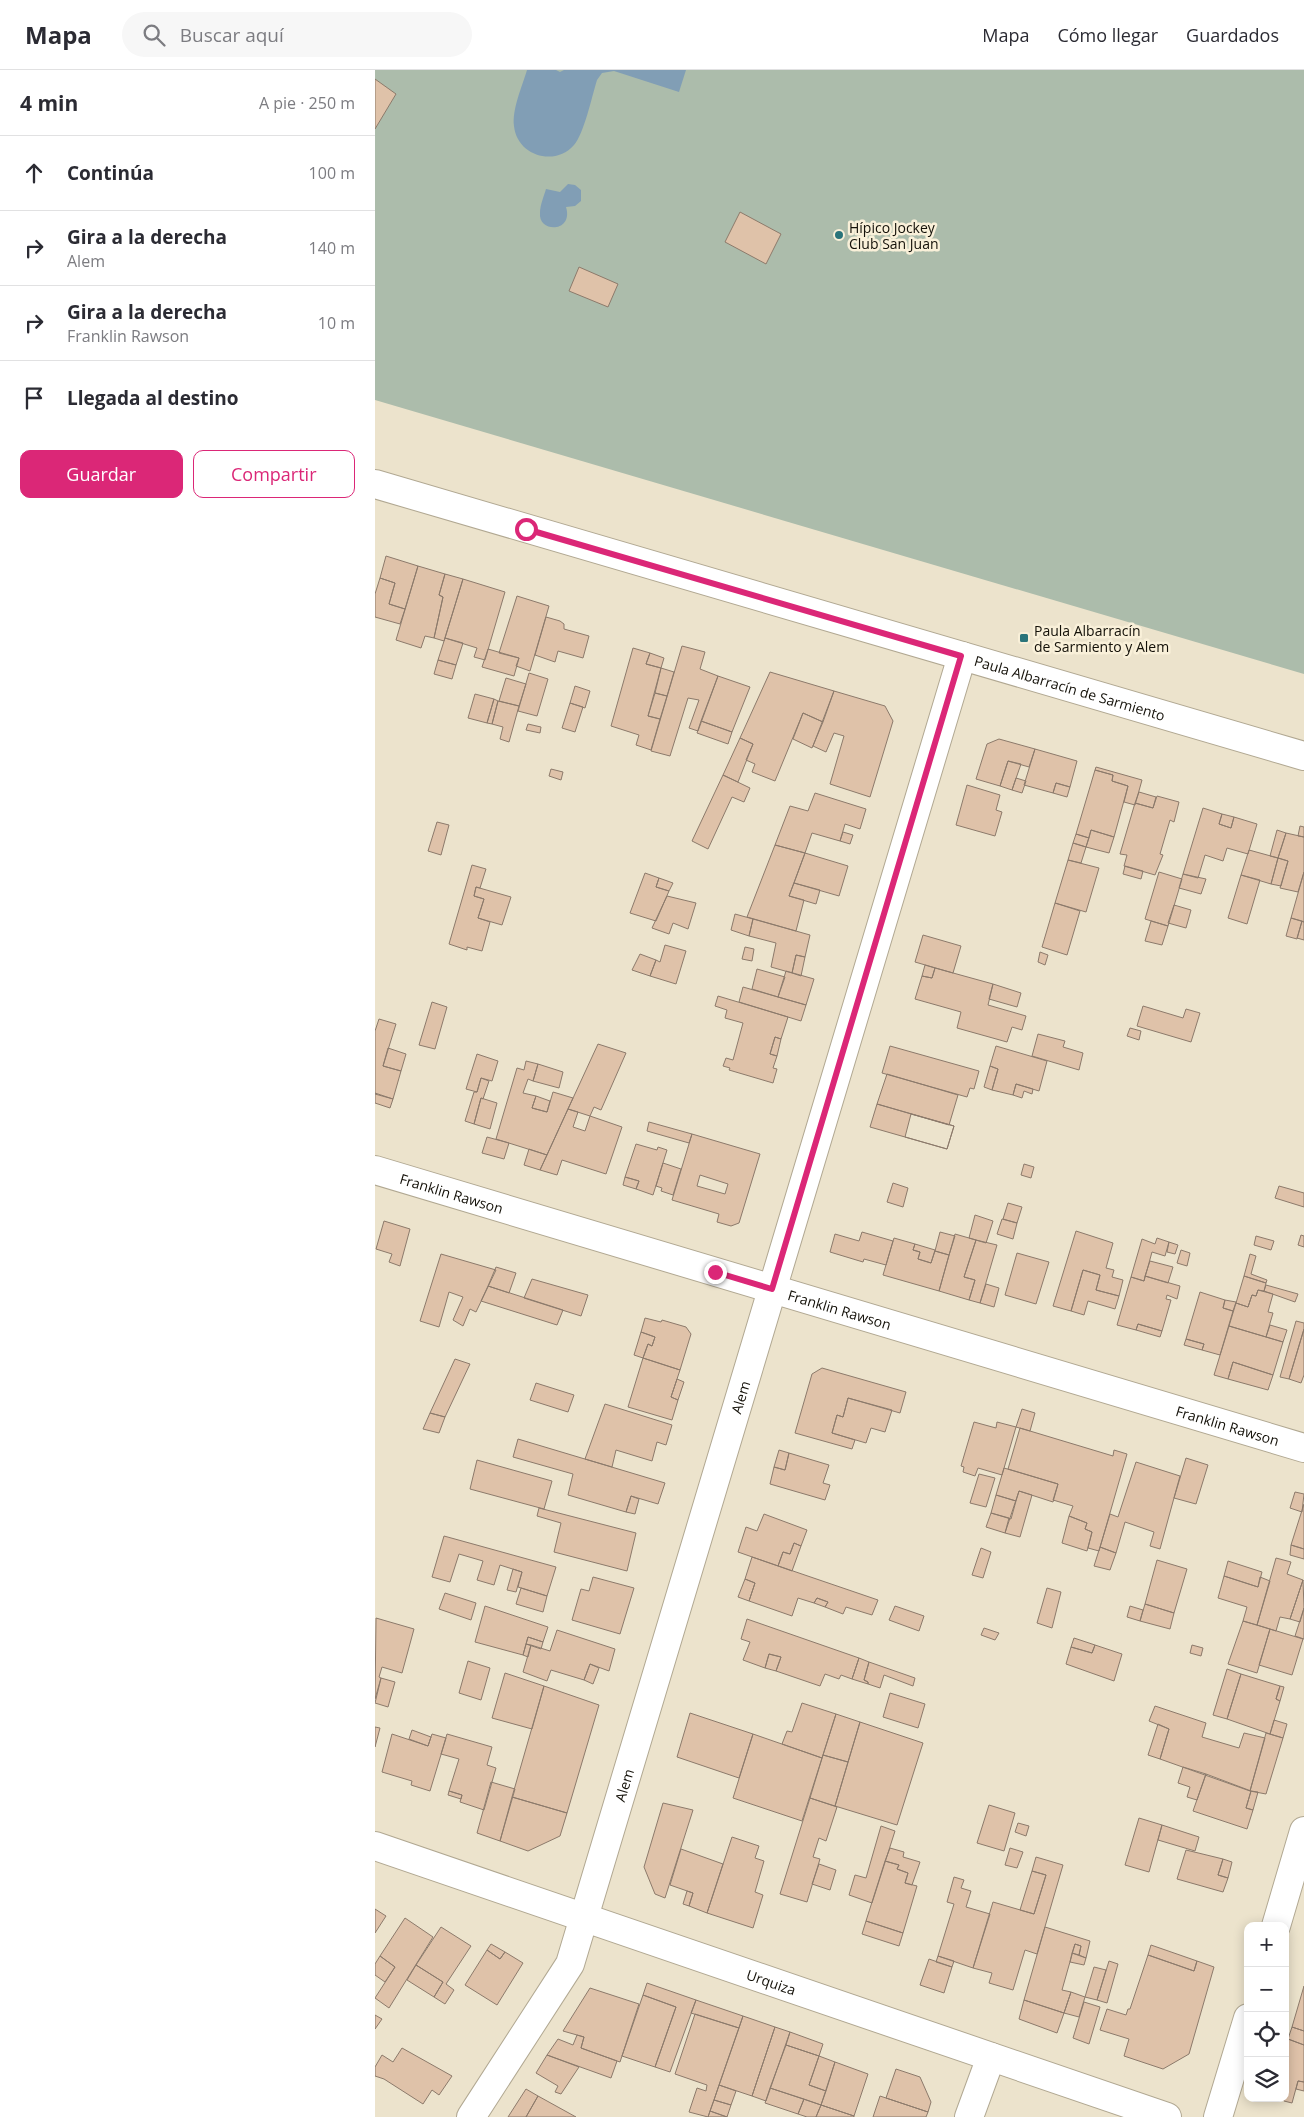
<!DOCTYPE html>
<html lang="es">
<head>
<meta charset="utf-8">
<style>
  body { margin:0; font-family:"Open Sans",sans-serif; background:#f7f7f7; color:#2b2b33 }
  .controls { position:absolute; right:15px; bottom:15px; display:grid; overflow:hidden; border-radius:10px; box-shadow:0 2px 12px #0003 }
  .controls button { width:45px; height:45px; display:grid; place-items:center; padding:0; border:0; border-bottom:1px solid #e1e1e2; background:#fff; color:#2b2b33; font:25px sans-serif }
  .stop { position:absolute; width:15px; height:15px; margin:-11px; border:4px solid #db2777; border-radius:50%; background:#fff }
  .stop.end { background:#db2777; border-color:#fff; box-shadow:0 1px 5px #0008 }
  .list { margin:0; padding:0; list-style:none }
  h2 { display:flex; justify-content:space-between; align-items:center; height:65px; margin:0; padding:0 20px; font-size:21px }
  h2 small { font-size:16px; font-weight:400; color:#7c7c81 }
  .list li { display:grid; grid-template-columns:32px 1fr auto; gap:15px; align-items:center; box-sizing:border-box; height:75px; padding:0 20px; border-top:1px solid #e1e1e2 }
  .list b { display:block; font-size:19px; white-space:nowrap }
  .list p { margin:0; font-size:16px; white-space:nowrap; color:#7c7c81 }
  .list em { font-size:16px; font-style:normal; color:#7c7c81 }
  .actions { display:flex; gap:10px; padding:15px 20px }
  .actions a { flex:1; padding:11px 0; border:1px solid #db2777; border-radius:10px; text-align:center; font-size:18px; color:#db2777 }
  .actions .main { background:#db2777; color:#fff }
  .icon { flex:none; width:28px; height:28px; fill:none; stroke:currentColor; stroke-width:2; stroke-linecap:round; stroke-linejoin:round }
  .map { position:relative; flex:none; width:929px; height:2047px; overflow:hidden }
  header { display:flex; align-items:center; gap:30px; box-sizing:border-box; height:70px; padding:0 25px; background:#fff; border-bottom:1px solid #e1e1e2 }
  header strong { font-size:24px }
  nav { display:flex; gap:28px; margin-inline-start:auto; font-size:18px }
  .search { width:350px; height:45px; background:#f7f7f7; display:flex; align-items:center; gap:12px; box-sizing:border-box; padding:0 18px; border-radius:28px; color:#7c7c81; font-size:19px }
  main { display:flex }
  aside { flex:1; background:#fff }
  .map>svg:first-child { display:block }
</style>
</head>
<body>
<header>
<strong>Mapa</strong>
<div class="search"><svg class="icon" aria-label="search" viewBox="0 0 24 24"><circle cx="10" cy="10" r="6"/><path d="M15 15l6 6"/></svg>Buscar aquí</div>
<nav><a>Mapa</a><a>Cómo llegar</a><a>Guardados</a></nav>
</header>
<main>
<aside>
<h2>4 min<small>A pie · 250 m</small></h2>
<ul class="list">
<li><svg class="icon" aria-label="ahead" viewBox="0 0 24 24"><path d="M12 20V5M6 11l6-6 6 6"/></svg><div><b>Continúa</b></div><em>100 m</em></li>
<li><svg class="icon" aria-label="right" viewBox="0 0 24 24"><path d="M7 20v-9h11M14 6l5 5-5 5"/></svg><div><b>Gira a la derecha</b><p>Alem</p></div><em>140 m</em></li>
<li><svg class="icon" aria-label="right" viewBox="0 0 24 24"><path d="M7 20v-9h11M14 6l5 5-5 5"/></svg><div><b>Gira a la derecha</b><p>Franklin Rawson</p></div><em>10 m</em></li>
<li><svg class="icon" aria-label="arrive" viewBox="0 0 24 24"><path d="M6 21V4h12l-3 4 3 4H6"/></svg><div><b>Llegada al destino</b></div></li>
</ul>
<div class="actions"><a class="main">Guardar</a><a>Compartir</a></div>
</aside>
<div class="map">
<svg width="929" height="2047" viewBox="0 0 929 2047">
  <rect width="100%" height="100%" fill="#ece3cc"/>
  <path fill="#acbcab" d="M0,0H929V604L0,330Z"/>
  <path fill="#819eb5" d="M152,0H181L185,2L189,0H311L304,22L239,1L227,3L222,10C217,26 209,64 199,75C180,97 142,86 139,56C137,39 147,17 152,0Z
    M193,114L200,115L206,120V131L200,136L191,137C199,163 163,163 165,143C165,135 169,126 171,119L185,122Z"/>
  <path fill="#dfc2a9" stroke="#8c7a6b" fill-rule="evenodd" d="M0,9L21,24L0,59Z
    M365,142L406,164L391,194L350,172Z
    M204,197L243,214L233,237L194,221Z
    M11,486L43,496L30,539L14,534L20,513L5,508Z
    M43,496L70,504L64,525L68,527L59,568L50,566L46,578L21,570Z
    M70,504L88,509L69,571L59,568L68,527L64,525Z
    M5,508L20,513L14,534L30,539L25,554L0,547V524Z
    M88,509L130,522L110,590L99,587L102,578L70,568Z
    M142,526L174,536L155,601L141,596L144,588L124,583Z
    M171,547L185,551L189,554V559L214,566L208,588L183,581L180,592L160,585Z
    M70,568L88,573L81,595L63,590Z
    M307,576L330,582L325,599L343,606L323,661L314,658L324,630L313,628L295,686L276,681Z
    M258,578L275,583L271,594L286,598L273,646L285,649L276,680L261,675L264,665L236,656Z
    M113,579L144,588L139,606L107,597Z
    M275,583L289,588L286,598L271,594Z
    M63,590L81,595L77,609L59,604Z
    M286,598L299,602L292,626L280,623Z
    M395,602L459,621L448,652L428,643L400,711L377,702L380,694L371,690L378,674L365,668Z
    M154,603L173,609L162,646L143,641Z
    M343,606L375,617L357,662L326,651Z
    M131,608L151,614L144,636L124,631Z
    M200,616L215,621L210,638L195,633Z
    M459,621L510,636L518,651L495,727L455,714L469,666L459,663L451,682L438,676Z
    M280,623L292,626L285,649L273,646Z
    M100,624L119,629L112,653L93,648Z
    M119,629L123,631L117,654L112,653Z
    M123,631L144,636L134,672L125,669L128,657L117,654Z
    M195,633L208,637L200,662L187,658Z
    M428,643L448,652L437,678L418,669Z
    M326,651L357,662L353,674L322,663Z
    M153,654L166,657L165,663L151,660Z
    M365,668L378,674L363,712L348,705Z
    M624,669L660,679L654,697L633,691L625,716L601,709L612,674Z
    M660,679L702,691L695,717L681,713L678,723L649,715Z
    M633,691L646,694L637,720L625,716Z
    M721,697L767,710L760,735L749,732L753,716L737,711L738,705L720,700Z
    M176,699L188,702L186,710L174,706Z
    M720,700L738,705L737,711L753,716L739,767L716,760L714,768L701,764Z
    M348,705L375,718L369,732L357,727L333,779L317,771Z
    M641,708L651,711L647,723L637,720Z
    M681,713L695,717L692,727L678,723Z
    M592,715L625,725L621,740L627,742L620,766L581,755Z
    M764,722L781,727L778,738L760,733Z
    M440,723L491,739L485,759L470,754L465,771L437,763L430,783L400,775L415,736L433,741Z
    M782,726L804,732L799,752L795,750L785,784L788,785L780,805L749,796L752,785L745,784L760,733L778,738Z
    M828,738L847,744L844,754L856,758L859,747L882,754L873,784L852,778L848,791L830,785L823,808L808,804Z
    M847,744L859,747L856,758L844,754Z
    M62,752L74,755L66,785L53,781Z
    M925,756L929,757V767L923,766Z
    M716,760L739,767L734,783L711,777Z
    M902,760L911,763L903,788L895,786Z
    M468,762L478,765L475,774L465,771Z
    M911,763L929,767V802L923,822L905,818L913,791L903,788Z
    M701,764L714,768L711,777L698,773Z
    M698,773L711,777L706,793L693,790Z
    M400,775L430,783L414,826L429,830L421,861L372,847Z
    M874,780L903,788L896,814L866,805Z
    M430,783L473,796L464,826L419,813Z
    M903,788L913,791L906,816L896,814Z
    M693,790L724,798L711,842L680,833Z
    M97,795L111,799L105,818L101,817L99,826L109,829L103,848L115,852L107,881L92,877V880L74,874Z
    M750,796L768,801L766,809L748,804Z
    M784,802L807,809L793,856L770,849Z
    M929,802V852L916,848Z
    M270,803L284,808L281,817L294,821L281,851L255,843Z
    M808,804L831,809L826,824L804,818Z
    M866,805L885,810L872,854L853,848Z
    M284,808L298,813L294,821L281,817Z
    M419,813L445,820L441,834L414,826Z
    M101,817L136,827L127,855L103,848L109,829L99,826Z
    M292,826L321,833L313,859L298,853L294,864L277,858Z
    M680,833L705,841L692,885L667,877Z
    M799,835L816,840L811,858L793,853Z
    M360,844L378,849L374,866L356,860Z
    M916,848L927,851L922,869L911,866Z
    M378,849L435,865L430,887L421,885L417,903L396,897L401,873L374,866Z
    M776,851L793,856L787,875L770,871Z
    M927,851L929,852V870L922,868Z
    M548,865L586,876L578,903L540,892Z
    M290,875L311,881L301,914L275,906L281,890L285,892Z
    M370,877L379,879L377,891L367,889Z
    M665,882L673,885L670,895L663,892Z
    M265,884L281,890L275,906L257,900Z
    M421,885L430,887L426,906L417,903Z
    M550,895L560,898L557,908L547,906Z
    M560,898L618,914L613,935L651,946L647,960L637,957L632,972L582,958L586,942L540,929L547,906L557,908Z
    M382,899L410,907L403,927L377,919Z
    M411,901L439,909L431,935L403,927Z
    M618,914L646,923L642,937L614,929Z
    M368,917L431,935L426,951L364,932Z
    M343,926L413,947L406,969L400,967L395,984L402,986L398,998L402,999L398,1013L354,1000L355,998L348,996L351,988L358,990L368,953L350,948L352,940L340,936Z
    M57,932L72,937L60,979L44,975Z
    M768,936L808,948L811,939L825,943L816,972L762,956Z
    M4,949L21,954L8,996L26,1001L18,1029L0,1024V961Z
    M755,958L766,961L764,970L752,966Z
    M663,964L690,971L688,977L708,983L704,1000L657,986Z
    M400,967L406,969L402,986L395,984Z
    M223,974L251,983L226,1040L219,1037L215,1046L193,1039Z
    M515,976L604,1001L599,1019L595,1018L592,1027L507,1003Z
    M621,976L672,991L664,1021L641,1014L638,1025L617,1020L623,999L615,996Z
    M13,978L31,984L26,1001L8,996Z
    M102,984L123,991L117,1011L106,1008L102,1022L91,1019Z
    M151,991L163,994L158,1011L153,1009L148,1023L161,1026L157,1038L172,1042L178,1022L198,1028L172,1085L121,1069L142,998L149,1000Z
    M163,994L188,1002L184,1018L158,1011Z
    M615,996L623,999L617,1020L609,1017Z
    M512,1004L583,1025L574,1055L502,1034Z
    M106,1008L114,1011L108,1029L106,1028L99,1054L90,1051L99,1022H102Z
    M641,1014L658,1019L657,1024L649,1021L647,1028L638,1025Z
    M0,1023L18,1029L15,1038L0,1033Z
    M161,1026L175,1031L172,1042L157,1038Z
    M106,1028L122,1033L115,1059L99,1054Z
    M502,1034L579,1056L572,1079L495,1057Z
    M193,1039L203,1042L198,1057L210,1061L215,1046L247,1057L231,1104L187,1090L182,1105L165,1100Z
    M536,1044L579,1056L572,1079L530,1067Z
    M274,1052L317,1064L314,1073L272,1061Z
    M317,1064L385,1084L364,1153L356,1156L342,1152L344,1144L297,1130ZM325,1105L353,1114L350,1124L322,1116Z
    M112,1067L134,1073L129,1089L107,1083Z
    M261,1074L282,1080L283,1077L292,1080L278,1125L261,1119L264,1111L250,1107Z
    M154,1079L172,1085L165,1100L149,1095Z
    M288,1093L306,1099L298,1125L286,1121L287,1118L281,1116Z
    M649,1094L659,1097L656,1108L646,1105Z
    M250,1107L264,1111L261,1119L248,1115Z
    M518,1113L533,1118L528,1137L512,1132Z
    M904,1116L929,1123V1137L900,1128Z
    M633,1133L647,1137L642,1153L628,1149Z
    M600,1145L618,1151L611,1173L594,1168Z
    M627,1149L642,1153L638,1169L622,1164Z
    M9,1151L35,1159L25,1196L14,1192L17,1184L1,1179Z
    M701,1161L738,1173L731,1198L739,1200L737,1207L748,1210L744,1226L721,1220L725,1205L708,1200L696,1241L678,1236Z
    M487,1162L518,1171L511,1195L489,1189L488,1192L455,1182L460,1164L484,1171Z
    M565,1162L580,1166L574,1185L560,1181Z
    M580,1164L601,1170L589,1207L600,1210L594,1230L564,1221Z
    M926,1165L929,1166V1177L923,1175Z
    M881,1166L899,1171L896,1180L879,1175Z
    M519,1168L540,1174L538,1180L545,1182L543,1189L556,1193L560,1181L574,1185L564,1221L508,1205Z
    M782,1168L794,1172L790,1186L777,1182L769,1211L756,1207L767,1169L780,1174Z
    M601,1170L622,1175L605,1233L594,1230L600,1210L589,1207Z
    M794,1172L803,1175L800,1184L792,1182Z
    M540,1174L560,1180L556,1193L543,1189L545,1182L538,1180Z
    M806,1180L815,1183L812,1196L802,1193Z
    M642,1183L674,1192L661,1234L630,1225Z
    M66,1184L121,1200L101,1242L95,1239L88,1256L78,1250L88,1227L74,1222L64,1257L45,1251Z
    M875,1184L881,1186L876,1204L892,1210L891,1213L869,1206Z
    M775,1191L798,1197L793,1213L770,1206Z
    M121,1197L141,1203L134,1223L113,1216Z
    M708,1200L725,1205L721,1220L744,1226L740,1239L713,1231L709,1245L696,1241Z
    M770,1206L805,1216L802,1229L792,1225L791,1229L796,1230L787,1261L763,1254L761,1260L742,1255L756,1207L769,1211Z
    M869,1206L891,1213L889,1221L883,1220L881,1226L877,1225L873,1237L861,1233Z
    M157,1209L213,1225L206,1246L149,1228Z
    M611,1214L624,1218L619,1237L605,1233Z
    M891,1215L923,1224L920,1232L889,1221Z
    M113,1216L188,1240L182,1255L106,1231Z
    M883,1220L898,1224L893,1242L898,1243L891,1267L854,1256L861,1233L873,1237L877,1225L881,1226Z
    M825,1222L850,1230L848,1238L858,1241L845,1285L827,1280L829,1274L811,1269Z
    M850,1230L861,1232L858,1241L848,1238Z
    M270,1248L286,1252L287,1250L311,1257L316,1264L305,1300L268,1288L273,1274L277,1276L280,1267L266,1262Z
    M921,1251L929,1253V1259L914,1309L905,1307Z
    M763,1254L787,1261L785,1267L761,1260Z
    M895,1255L912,1260L908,1272L891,1267Z
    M854,1256L908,1272L898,1305L858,1292L853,1309L839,1305Z
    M929,1259V1305L926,1313L914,1309Z
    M266,1262L280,1267L277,1276L273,1274L268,1288L259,1285Z
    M811,1269L829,1274L827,1280L809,1275Z
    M268,1288L305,1300L296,1327L303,1330L297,1350L253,1337Z
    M80,1289L95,1294L70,1347L55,1343Z
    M858,1292L898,1305L893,1320L853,1309Z
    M447,1298L531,1322L525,1343L473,1328L468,1347L462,1345L457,1363L480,1370L477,1379L420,1363L437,1304Z
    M302,1309L309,1312L303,1330L296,1327Z
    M161,1313L199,1325L193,1342L155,1330Z
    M473,1328L517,1340L510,1362L496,1358L491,1373L457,1363L462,1345L468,1347Z
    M230,1334L297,1355L291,1375L282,1372L277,1391L241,1380L237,1397L210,1389Z
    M647,1339L660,1343L655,1361L641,1357Z
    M55,1343L70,1347L64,1363L48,1359Z
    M599,1352L621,1358L622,1352L641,1357L627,1405L603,1398L600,1406L588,1402L589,1397L586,1396Z
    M645,1358L738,1386L739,1380L752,1384L724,1481L713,1478L717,1462L710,1459L712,1453L694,1446L698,1436L678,1430L683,1414L633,1399Z
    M143,1369L290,1413L283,1434L256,1426L251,1442L193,1425L198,1404L138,1387Z
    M404,1380L414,1383L410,1400L399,1397Z
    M414,1383L454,1395L448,1413L455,1415L450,1430L395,1414L399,1397L410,1400Z
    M811,1388L833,1395L821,1434L799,1428Z
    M102,1390L177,1411L169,1439L95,1419Z
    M761,1392L805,1406L785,1479L775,1476L779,1462L750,1452L741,1483L725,1477L735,1444L743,1447Z
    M629,1398L683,1414L678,1432L644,1421L641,1431L621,1425Z
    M604,1404L620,1408L611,1437L595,1433Z
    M644,1421L657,1425L645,1467L630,1463Z
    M920,1422L929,1424L927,1442L915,1438Z
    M621,1425L641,1431L636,1449L616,1443Z
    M256,1426L264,1429L260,1444L251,1442Z
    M929,1434V1479L916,1475Z
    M164,1438L261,1463L252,1501L179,1482L186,1453L162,1446Z
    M616,1443L634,1448L630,1463L611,1457Z
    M389,1444L432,1460L426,1476L419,1473L415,1484L408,1482L403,1496L363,1482L371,1457L382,1461Z
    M694,1446L712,1453L710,1459L717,1462L712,1481L687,1473Z
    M69,1466L181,1497L172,1526L143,1517L147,1502L125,1495L119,1515L102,1510L108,1491L84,1484L75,1512L57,1507Z
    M419,1473L426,1476L417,1501L403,1496L408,1482L415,1484Z
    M916,1475L929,1479V1489L915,1485Z
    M725,1477L741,1483L735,1500L719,1496Z
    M606,1478L616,1482L608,1508L597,1505Z
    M377,1487L503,1530L497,1545L471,1537L468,1544L450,1537L453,1532L442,1528L439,1533L423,1528L417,1546L374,1531L380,1513L370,1509Z
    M901,1488L916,1492L912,1504L928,1510L915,1549L905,1547L901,1561L882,1555Z
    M782,1490L812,1499L799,1543L770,1534Z
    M853,1491L887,1502L883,1517L849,1506Z
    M138,1499L147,1502L141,1522L132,1520Z
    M849,1506L883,1517L885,1507L895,1511L882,1555L868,1551L872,1537L843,1528Z
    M218,1507L259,1518L245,1564L197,1550L206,1519L214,1521Z
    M370,1509L380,1513L374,1531L363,1527Z
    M928,1510L929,1538L925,1552L915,1549Z
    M146,1518L172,1526L168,1542L141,1534Z
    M672,1518L686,1522L677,1558L662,1553Z
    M70,1523L101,1533L96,1550L64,1539Z
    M442,1528L453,1532L450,1537L439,1533Z
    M770,1534L799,1543L795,1559L765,1551Z
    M110,1536L173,1557L168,1572L153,1567L148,1585L100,1572Z
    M520,1536L549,1546L544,1561L514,1550Z
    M755,1536L768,1540L765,1551L752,1547Z
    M929,1538V1569L920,1566Z
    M1,1548L39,1559L27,1603L7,1597L4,1607L6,1608L0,1629Z
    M372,1549L484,1588L477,1609L466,1605L464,1609L450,1604L445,1616L401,1601L406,1587L394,1584L390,1598L368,1590L375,1572L366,1569Z
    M868,1551L895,1559L882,1603L853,1594Z
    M609,1558L624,1563L620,1570L606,1565Z
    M895,1559L928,1569L917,1605L884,1595Z
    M182,1560L240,1579L234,1601L215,1594L209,1610L176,1600L172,1611L148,1602L156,1575L175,1581Z
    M153,1567L168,1572L166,1579L151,1574Z
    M699,1568L720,1575L717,1583L696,1577Z
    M151,1574L156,1575L153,1587L148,1585Z
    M720,1575L747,1584L739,1611L691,1594L696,1577L717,1583Z
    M817,1575L828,1578L826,1586L815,1583Z
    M394,1584L406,1587L401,1601L390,1598Z
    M484,1588L494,1592L489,1610L493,1612V1614L477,1609Z
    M93,1591L115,1598L106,1630L84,1623Z
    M494,1592L540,1608L538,1616L509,1605L505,1618L493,1614V1612L489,1610Z
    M215,1594L224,1598L218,1614L209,1610Z
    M852,1599L866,1604L852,1649L838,1645Z
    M130,1603L169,1616L157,1659L117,1648Z
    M866,1604L905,1616L901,1629L905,1631L895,1664L852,1649Z
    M6,1608L20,1612L13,1637L0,1633Z
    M169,1616L224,1635L192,1743L137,1727Z
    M905,1616L909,1617L905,1631L901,1629Z
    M515,1623L550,1634L543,1658L508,1647Z
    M427,1633L461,1644L447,1688L407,1674L412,1661L417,1662Z
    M780,1636L831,1653L827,1667L864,1678L869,1663L890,1668L875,1721L785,1689L794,1659L774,1651Z
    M315,1643L378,1664L364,1708L302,1687Z
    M461,1644L485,1652L473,1692L448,1685Z
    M899,1650L912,1654L908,1668L895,1664Z
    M485,1652L548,1673L522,1755L460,1736Z
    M783,1654L794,1659L785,1689L773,1685Z
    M0,1657L5,1658L0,1677Z
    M37,1660L56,1667L53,1676L34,1669Z
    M891,1663L908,1668L891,1724L875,1721Z
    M17,1664L53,1676L57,1664L71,1668L55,1721L36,1715L37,1711L7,1702Z
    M72,1664L117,1677L112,1695L121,1698L109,1740L85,1732L87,1725L74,1721L84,1689L66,1684Z
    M378,1664L447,1688L427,1751L358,1728Z
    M448,1685L473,1692L460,1736L435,1728Z
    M808,1697L831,1704L822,1730L812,1727L815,1717L803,1713Z
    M831,1704L876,1721L871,1738L878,1740L872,1759L818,1741Z
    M116,1712L140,1719L125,1771L102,1763Z
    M74,1721L87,1725L86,1729L73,1725Z
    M876,1721L883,1722L878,1740L871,1738Z
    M137,1727L192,1743L185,1766L153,1781L125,1771Z
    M435,1728L462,1737L451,1771L444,1768L438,1787L445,1789L432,1832L405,1824Z
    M288,1733L318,1740L290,1828L280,1824L269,1797Z
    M614,1735L640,1743L629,1781L602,1773Z
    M764,1748L787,1755L774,1802L750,1795Z
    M643,1753L654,1756L651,1766L640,1762Z
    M787,1755L824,1767L820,1781L783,1770Z
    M506,1756L520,1761L497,1833L474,1825L480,1805L491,1808Z
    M357,1767L384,1776L380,1788L389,1791L380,1822L388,1825L378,1858L332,1843Z
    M515,1778L529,1782L528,1787L545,1792L537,1815L530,1813L533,1803L522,1799L524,1795L510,1791Z
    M635,1778L648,1782L642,1798L630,1795Z
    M306,1779L348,1794L332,1843L314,1836L318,1823L295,1815Z
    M811,1780L848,1789L843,1805L853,1808L848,1822L802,1809Z
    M661,1787L688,1795L662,1884L650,1880L638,1920L614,1913L617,1903L598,1898L618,1832L659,1844L671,1805L657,1801Z
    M848,1789L857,1792L853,1808L843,1805Z
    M510,1791L524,1795L522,1799L533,1803L530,1813L542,1816L528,1863L491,1851Z
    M444,1794L461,1800L455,1820L437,1814Z
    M657,1801L671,1805L659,1844L645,1840Z
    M579,1807L589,1810L586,1818L596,1821L591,1837L615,1844L598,1898L563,1886L579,1834L572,1832Z
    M312,1821L318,1823L314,1836L308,1834Z
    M0,1839L11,1846L0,1863Z
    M30,1848L58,1867L14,1938L0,1928L20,1897L5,1886Z
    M491,1851L528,1863L524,1876L487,1864Z
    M66,1857L96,1876L71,1914L79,1920L70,1934L59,1927L68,1912L41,1895Z
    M670,1857L715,1871L711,1888L704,1885L706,1876L700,1874L687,1920L696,1922L689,1943L649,1930Z
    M116,1874L130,1882L125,1889L112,1880Z
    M700,1874L706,1876L704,1885L697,1883Z
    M776,1875L822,1891L819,1901L773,1885Z
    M112,1880L125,1889L130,1882L148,1893L122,1935L90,1915Z
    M697,1883L711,1888L709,1895L695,1892Z
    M773,1885L819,1901L822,1891L839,1897L814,1984L788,1999L749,1986L754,1969L725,1960L732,1939L751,1945L753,1939H755Z
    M5,1886L20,1897L10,1912L0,1905V1894Z
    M563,1886L579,1891L577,1897L561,1892Z
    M554,1889L577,1897L569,1923L545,1915Z
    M734,1891L743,1894L732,1933L722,1930Z
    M41,1895L68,1912L59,1927L32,1910Z
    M719,1897L731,1900L722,1930L710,1927Z
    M272,1913L321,1930L295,2002L280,1997L301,1937L268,1925Z
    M929,1916V1961L917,1957Z
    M215,1918L264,1934L245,1992L206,1978L209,1967L188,1961Z
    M696,1922L710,1927L704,1947L689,1943Z
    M268,1925L301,1937L280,1997L247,1986Z
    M321,1930L368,1946L364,1958L316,1943Z
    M649,1930L689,1943L682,1963L644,1949Z
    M709,1932L725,1937L714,1974L698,1968Z
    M320,1944L364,1958L333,2047L314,2042L322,2018L331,2021L332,2015L300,2004Z
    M0,1945L7,1949L0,1959Z
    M368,1946L400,1957L377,2026L344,2015Z
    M400,1957L415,1962L391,2031L377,2026Z
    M917,1957L929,1961V1975L913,1969Z
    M415,1962L448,1974L444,1986L411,1975Z
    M202,1965L209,1967L206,1978L242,1991L236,2008L172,1985L183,1969L198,1975Z
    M913,1969L929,1975V2012L923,2011L917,2033L909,2031L907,2028H910V1978Z
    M411,1975L444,1986L434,2015L451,2021L446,2035L395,2018Z
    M27,1978L77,2006L64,2025L57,2020L48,2034L9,2009L0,2006V1997L7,1985L18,1992Z
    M172,1985L204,1997L186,2024L180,2022L183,2016L161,2003Z
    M444,1986L460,1992L451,2021L434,2015Z
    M460,1992L493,2004L479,2046L446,2035Z
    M521,1999L545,2007L556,2032L553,2042L511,2028Z
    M923,2011L929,2012V2021L921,2019Z
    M344,2015L361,2021L356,2035L339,2030Z
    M395,2018L429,2029L423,2044L390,2033Z
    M151,2019L163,2026L151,2047H133Z
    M163,2026L201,2047H151Z
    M505,2026L553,2042L551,2047H498Z
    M429,2029L446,2035L441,2047H432L423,2044Z
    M339,2030L356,2035L352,2047L335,2041Z
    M446,2035L479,2046V2047H441Z
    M335,2041L352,2047H333Z"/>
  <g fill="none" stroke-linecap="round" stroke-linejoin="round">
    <defs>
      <g id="minor">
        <path id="s1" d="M0,1100L929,1378"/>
        <path id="s2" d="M0,1776L792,2047"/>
        <path d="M901,1856L929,1761"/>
        <path id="s3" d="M96,2047L195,1894L587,586"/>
        <path d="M594,2047L616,1987"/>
        <path d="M843,2047L873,1948"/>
      </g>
      <g id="major">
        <path id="s4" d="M0,414L929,686"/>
      </g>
    </defs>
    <use href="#minor" stroke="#b1a892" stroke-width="30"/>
    <use href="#major" stroke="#b1a892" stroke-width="30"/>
    <use href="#minor" stroke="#fff" stroke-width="28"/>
    <use href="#major" stroke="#fff" stroke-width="28"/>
  </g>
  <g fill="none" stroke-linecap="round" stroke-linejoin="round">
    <path stroke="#db2777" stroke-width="6" d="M151,459L586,586L397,1219L340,1202"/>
  </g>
  <g fill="#2a747a" stroke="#f9f0d9" stroke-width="2">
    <circle cx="464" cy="165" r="5"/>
    <rect x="644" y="563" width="10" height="10" rx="2.5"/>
  </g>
  <g text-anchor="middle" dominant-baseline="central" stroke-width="5" stroke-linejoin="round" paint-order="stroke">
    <g font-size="14" fill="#131008" stroke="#f9f0d9" text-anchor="start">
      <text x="474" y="157">Hípico Jockey<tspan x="474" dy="16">Club San Juan</tspan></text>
      <text x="659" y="560">Paula Albarracín<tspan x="659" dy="16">de Sarmiento y Alem</tspan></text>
    </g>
    <g font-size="14" fill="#131008" stroke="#f9f0d9">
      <text stroke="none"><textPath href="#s4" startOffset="724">Paula Albarracín de Sarmiento</textPath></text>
      <text stroke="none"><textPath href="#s1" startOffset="80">Franklin Rawson</textPath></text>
      <text stroke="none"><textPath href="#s1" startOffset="485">Franklin Rawson</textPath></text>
      <text stroke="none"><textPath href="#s3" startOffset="774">Alem</textPath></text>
      <text stroke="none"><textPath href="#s1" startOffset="890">Franklin Rawson</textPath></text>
      <text stroke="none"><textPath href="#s3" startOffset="369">Alem</textPath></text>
      <text stroke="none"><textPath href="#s2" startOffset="419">Urquiza</textPath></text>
    </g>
  </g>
</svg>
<div class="controls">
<button>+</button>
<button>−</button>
<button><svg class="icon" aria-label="locate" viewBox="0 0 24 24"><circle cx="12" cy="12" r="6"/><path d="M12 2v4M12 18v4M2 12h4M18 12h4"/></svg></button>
<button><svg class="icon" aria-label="layers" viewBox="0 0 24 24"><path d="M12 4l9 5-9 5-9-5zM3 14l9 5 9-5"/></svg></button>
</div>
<div class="stop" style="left:151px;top:459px"></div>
<div class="stop end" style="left:340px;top:1202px"></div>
</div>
</main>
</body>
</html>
